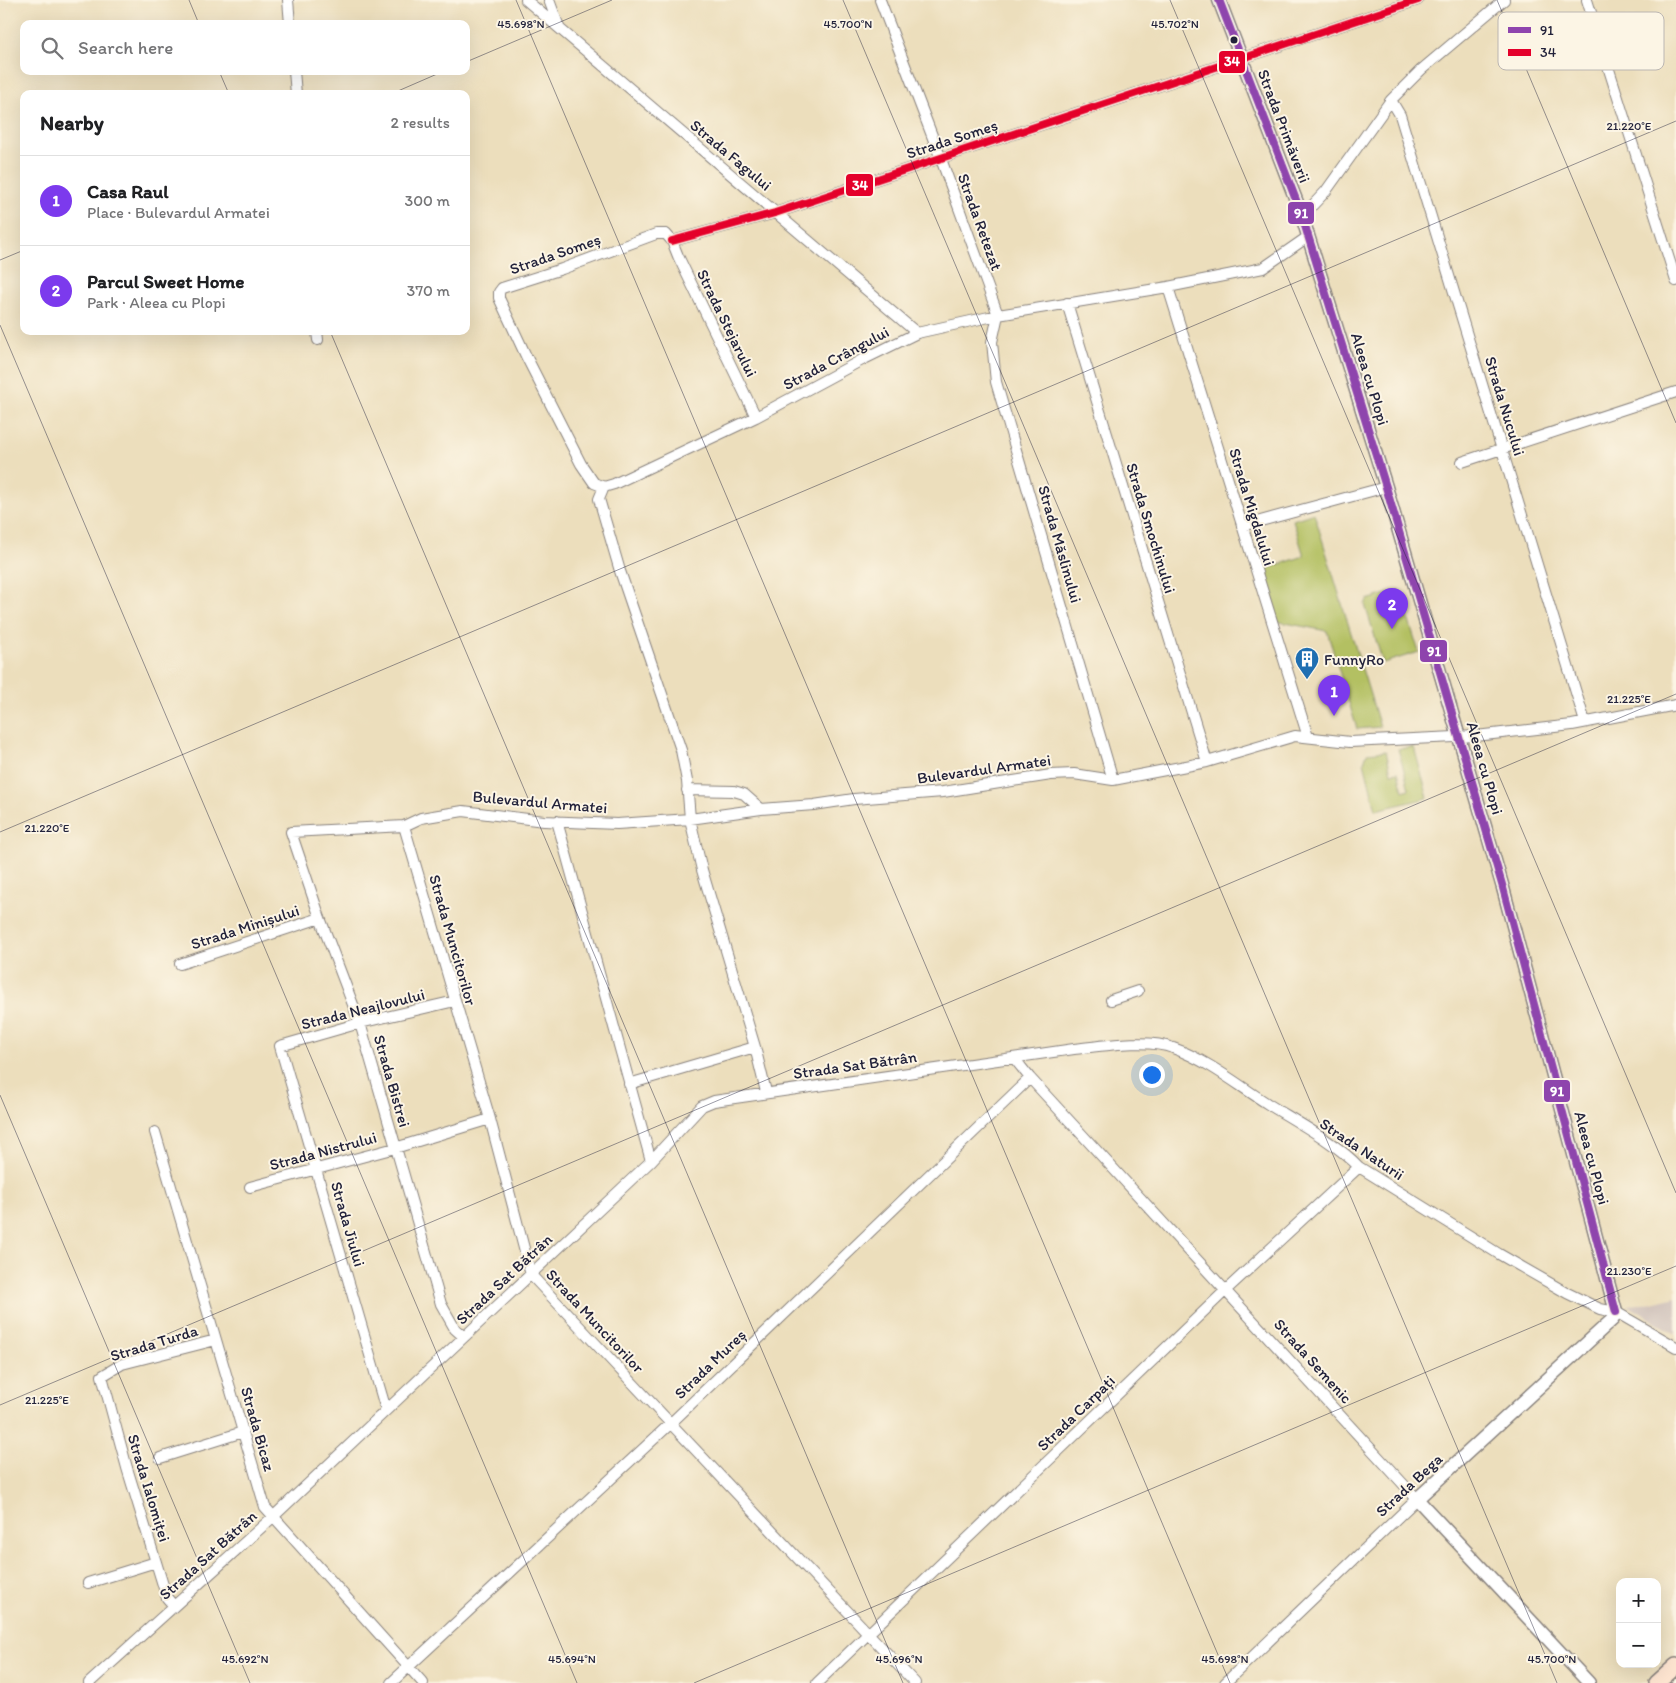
<!DOCTYPE html>
<html lang="en">
<head>
<meta charset="utf-8">
<style>
  body { margin:0; font-family:Itim,sans-serif; background:#f6f6f6; color:#202124 }
  .controls { position:absolute; right:15px; bottom:15px; display:grid; overflow:hidden; border-radius:10px; box-shadow:0 5px 20px #0002 }
  .controls button { width:45px; height:45px; display:grid; place-items:center; padding:0; border:0; border-bottom:1px solid #e0e0e0; background:#fff; color:#202124; font:25px sans-serif }
  .you { position:absolute; left:1151px; top:1074px; width:18px; height:18px; margin:-12px; border:4px solid #fff; border-radius:50%; background:#1a73e8; box-shadow:0 0 0 8px #1a73e833 }
  .badge { display:grid; place-items:center; width:32px; height:32px; border-radius:50%; background:#7c3aed; color:#fff; font-size:16px; font-weight:700 }
  .pin { position:absolute; translate:-50% -41px; filter:drop-shadow(0 1px 2px #0008) }
  .pin::after { content:''; position:absolute; top:26px; width:18px; height:15px; background:inherit; clip-path:polygon(0 0,100% 0,50% 100%) }
  .list { margin:0; padding:0; list-style:none }
  h2 { display:flex; justify-content:space-between; align-items:center; height:65px; margin:0; padding:0 20px; font-size:21px }
  h2 small { font-size:16px; font-weight:400; color:#757577 }
  .list li { display:grid; grid-template-columns:32px 1fr auto; gap:15px; align-items:center; box-sizing:border-box; height:90px; padding:0 20px; border-top:1px solid #e0e0e0 }
  .list b { display:block; font-size:19px; white-space:nowrap }
  .list p { margin:0; font-size:16px; white-space:nowrap; color:#757577 }
  .list em { font-size:16px; font-style:normal; color:#757577 }
  .icon { flex:none; width:28px; height:28px; fill:none; stroke:currentColor; stroke-width:2; stroke-linecap:round; stroke-linejoin:round }
  .map { position:relative; flex:none; width:1676px; height:1683px; overflow:hidden }
  .search { position:absolute; background:#fff; box-shadow:0 5px 20px #0002; left:20px; top:20px; width:450px; height:55px; display:flex; align-items:center; gap:12px; box-sizing:border-box; padding:0 18px; border-radius:10px; color:#757577; font-size:19px }
  .panel { position:absolute; background:#fff; box-shadow:0 5px 20px #0002; left:20px; top:90px; width:450px; height:245px; border-radius:10px }
  .map>svg:first-child { display:block }
</style>
</head>
<body>
<div class="map">
<svg width="1676" height="1683" viewBox="0 0 1676 1683">
  <rect width="100%" height="100%" fill="#fcf5e5"/>
  <filter id="ink" filterUnits="userSpaceOnUse"><feTurbulence type="fractalNoise" baseFrequency=".02" numOctaves="2"/><feDisplacementMap in="SourceGraphic" scale="10" xChannelSelector="R" yChannelSelector="G"/><feConvolveMatrix kernelMatrix="1 2 1 2 8 2 1 2 1" color-interpolation-filters="sRGB"/></filter>
  <filter id="wash" filterUnits="userSpaceOnUse"><feTurbulence type="fractalNoise" baseFrequency=".0096" numOctaves="4" result="noise"/><feDisplacementMap in="SourceGraphic" scale="20" xChannelSelector="R" yChannelSelector="G"/><feGaussianBlur stdDeviation="1.12" result="paint"/><feColorMatrix in="noise" values="0 0 0 0 0 0 0 0 0 0 0 0 0 0 0 0 0 1.4 0 .05"/><feComposite in="paint" operator="in"/></filter>
  <g filter="url(#wash)">
    <rect width="100%" height="100%" fill="#ecdebc"/>
    <path fill="#cfc1ba" d="M1676,1297V1334L1628,1305L1653,1303Z"/>
    <path fill="#b3c062" stroke="#6a714e" d="M1314,513L1380,727L1357,729L1327,631L1275,621L1260,571L1304,556L1293,520Z
      M1399,590L1419,652L1383,663L1365,605L1367,600Z
      M1414,747L1428,798L1376,810L1364,762L1367,753L1386,751L1391,773L1398,772L1403,791L1409,789L1398,749Z"/>
  </g>
  <g filter="url(#ink)">
    <g fill="none" stroke-linecap="round" stroke-linejoin="round">
      <defs>
        <path id="minor" d="M288,0L290,24
          M526,0L917,333
          M549,0L559,27
          M880,0L941,159L998,315
          M1587,0L1676,281
          M294,71L296,94
          M1391,100L1400,115L1585,722
          M1301,213L1310,208L1326,191L1391,100L1421,70L1504,0
          M672,241L775,213L1418,0
          M1168,287L1308,737
          M1067,303L1207,762
          M998,315L992,342L996,382L1113,780
          M317,331L318,340
          M756,417L678,256L672,241L666,234H656L562,269L502,288L499,292V298L526,356L581,464L594,483L604,487L614,484L756,417L862,360L917,333L998,315L1168,287L1263,268L1309,236
          M1462,462L1676,392
          M604,487L599,499L620,571L681,750L687,781L690,819L702,870L755,1047L766,1092
          M1242,526L1386,487
          M687,790L734,791L744,794L761,809
          M557,821L651,1161
          M404,826L490,1119L531,1275L915,1683
          M180,964L320,918
          M1111,1000L1138,991
          M1014,1058L1030,1078L1417,1499L1225,1683
          M629,1084L755,1047
          M155,1132L265,1507L423,1683
          M250,1187L395,1148L490,1119
          M464,1337L455,1329L441,1304L360,1023L320,918L291,832L404,826L421,818L463,811L544,821L617,824L690,819L761,809L814,805L854,799L943,792L1051,775L1074,774L1113,780L1207,762L1295,736L1350,742L1476,736L1572,725L1676,705
          M386,1410L280,1046L360,1023L455,1001
          M160,1458L243,1432
          M88,1583L156,1562
          M174,1606L167,1598L127,1468L102,1376L122,1364L216,1340
          M89,1683L274,1516L651,1161L702,1106L714,1101L1074,1049C1101,1046 1148,1038 1173,1048C1207,1060 1238,1085 1268,1104C1295,1121 1338,1144 1359,1167L1499,1254L1567,1293L1600,1309L1616,1312L1676,1347
          M391,1683L670,1424L1030,1078
          M817,1683L1226,1290L1359,1167"/>
        <path id="tertiary" d="M1219,0L1301,213L1386,487L1503,888L1616,1312L1613,1319L1417,1499L1589,1683"/>
        <path id="secondary" d="M1657,1683L1676,1666"/>
      </defs>
      <use href="#minor" stroke="#87807c" stroke-width="12"/>
      <use href="#tertiary" stroke="#87807c" stroke-width="15"/>
      <use href="#secondary" stroke="#87807c" stroke-width="18"/>
      <use href="#minor" stroke="#fff" stroke-width="10"/>
      <use href="#tertiary" stroke="#fff" stroke-width="12"/>
      <use href="#secondary" stroke="#fde4d0" stroke-width="15"/>
      <defs>
        <path id="bus-1" d="M1219,0L1301,213L1386,487L1503,888L1616,1312"/>
        <path id="bus-2" d="M672,241L775,213L1418,0"/>
      </defs>
      <use href="#bus-1" stroke="#fcf5e5" stroke-width="11"/>
      <use href="#bus-2" stroke="#fcf5e5" stroke-width="11"/>
      <use href="#bus-1" stroke="#8e44ad" stroke-width="8"/>
      <use href="#bus-2" stroke="#e4002b" stroke-width="8"/>
    </g>
  </g>
  <path fill="none" stroke="#22223b" stroke-width="1" stroke-opacity="0.45" d="M189,0L199,24M516,0L1230,1683M843,0L1557,1683M1170,0L1676,1193M1497,0L1676,423M466,62L612,0M219,71L229,94M391,94L444,71M0,260L24,250M0,325L577,1683M330,331L903,1683M0,832L1676,121M0,1095L250,1683M0,1405L1676,694M694,1683L1676,1266"/>
  <defs>
    <symbol id="building-pin" viewBox="-11 -11 22 30"><path d="M0 17L-7.5 6A9.5 9.5 0 1 1 7.5 6Z" fill="#1f6fb2" stroke="#fcf5e5"/><path d="M-4-6H4V6H1V3H-1V6H-4ZM-2.5-4.3h1.7v1.8h-1.7ZM.8-4.3h1.7v1.8H.8ZM-2.5-1h1.7V.8h-1.7ZM.8-1h1.7V.8H.8Z" fill="#fff"/></symbol>
  </defs>
  <g fill-rule="evenodd">
    <use href="#building-pin" x="1293" y="645" width="28" height="38"/>
  </g>
  <circle fill="#22223b" stroke="#fcf5e5" stroke-width="2" cx="1234" cy="40" r="4.5"/>
  <g text-anchor="middle" dominant-baseline="central" stroke-width="4" stroke-linejoin="round" paint-order="stroke">
    <g font-size="16" fill="#22223b" stroke="#fcf5e5">
      <text transform="translate(1284 126) rotate(69)">Strada Primăverii</text>
      <text transform="translate(952 139) rotate(-18)">Strada Someș</text>
      <text transform="translate(731 155) rotate(40)">Strada Fagului</text>
      <text transform="translate(980 222) rotate(70)">Strada Retezat</text>
      <text transform="translate(555 254) rotate(-19)">Strada Someș</text>
      <text transform="translate(727 323) rotate(64)">Strada Stejarului</text>
      <text transform="translate(836 358) rotate(-28)">Strada Crângului</text>
      <text transform="translate(1370 379) rotate(73)">Aleea cu Plopi</text>
      <text transform="translate(1505 406) rotate(73)">Strada Nucului</text>
      <text transform="translate(1252 507) rotate(73)">Strada Migdalului</text>
      <text transform="translate(1151 528) rotate(73)">Strada Smochinului</text>
      <text transform="translate(1060 544) rotate(74)">Strada Măslinului</text>
      <text transform="translate(1485 768) rotate(74)">Aleea cu Plopi</text>
      <text transform="translate(984 769) rotate(-8)">Bulevardul Armatei</text>
      <text transform="translate(540 802) rotate(5)">Bulevardul Armatei</text>
      <text transform="translate(245 927) rotate(-18)">Strada Minișului</text>
      <text transform="translate(453 940) rotate(74)">Strada Muncitorilor</text>
      <text transform="translate(363 1009) rotate(-14)">Strada Neajlovului</text>
      <text transform="translate(855 1065) rotate(-8)">Strada Sat Bătrân</text>
      <text transform="translate(392 1081) rotate(74)">Strada Bistrei</text>
      <text transform="translate(1362 1149) rotate(34)">Strada Naturii</text>
      <text transform="translate(323 1151) rotate(-15)">Strada Nistrului</text>
      <text transform="translate(1592 1158) rotate(75)">Aleea cu Plopi</text>
      <text transform="translate(348 1224) rotate(74)">Strada Jiului</text>
      <text transform="translate(504 1279) rotate(-43)">Strada Sat Bătrân</text>
      <text transform="translate(595 1321) rotate(47)">Strada Muncitorilor</text>
      <text transform="translate(154 1343) rotate(-17)">Strada Turda</text>
      <text transform="translate(1313 1361) rotate(48)">Strada Semenic</text>
      <text transform="translate(710 1364) rotate(-44)">Strada Mureș</text>
      <text transform="translate(1076 1413) rotate(-44)">Strada Carpați</text>
      <text transform="translate(258 1429) rotate(74)">Strada Bicaz</text>
      <text transform="translate(1409 1485) rotate(-43)">Strada Bega</text>
      <text transform="translate(149 1488) rotate(73)">Strada Ialomiței</text>
      <text transform="translate(208 1555) rotate(-42)">Strada Sat Bătrân</text>
    </g>
    <g font-size="16" fill="#22223b" stroke="#fcf5e5" text-anchor="start">
      <text x="1324" y="659">FunnyRo</text>
    </g>
  </g>
  <rect x="1498" y="12" width="166" height="58" rx="8" fill="#fcf5e5" stroke="#bbb6b2" stroke-width="1"/>
  <rect x="1508" y="27" width="23" height="6" fill="#8e44ad"/>
  <rect x="1508" y="49" width="23" height="7" fill="#e4002b"/>
  <g font-size="14" fill="#22223b">
    <text x="1540" y="35">91</text>
    <text x="1540" y="57">34</text>
  </g>
  <g font-size="12" text-anchor="middle" fill="#22223b" stroke="#fcf5e5" stroke-width="4" stroke-linejoin="round" paint-order="stroke">
    <text x="1175" y="28">45.702°N</text>
    <text x="521" y="28">45.698°N</text>
    <text x="848" y="28">45.700°N</text>
    <text x="1629" y="130">21.220°E</text>
    <text x="1629" y="703">21.225°E</text>
    <text x="47" y="832">21.220°E</text>
    <text x="1629" y="1275">21.230°E</text>
    <text x="47" y="1404">21.225°E</text>
    <text x="245" y="1663">45.692°N</text>
    <text x="572" y="1663">45.694°N</text>
    <text x="899" y="1663">45.696°N</text>
    <text x="1225" y="1663">45.698°N</text>
    <text x="1552" y="1663">45.700°N</text>
  </g>
  <g stroke="#fcf5e5" stroke-width="2">
    <rect x="1218" y="50" width="28" height="24" rx="5" fill="#e4002b"/>
    <rect x="845" y="173" width="29" height="24" rx="5" fill="#e4002b"/>
    <rect x="1287" y="201" width="28" height="24" rx="5" fill="#8e44ad"/>
    <rect x="1419" y="639" width="29" height="24" rx="5" fill="#8e44ad"/>
    <rect x="1543" y="1079" width="28" height="24" rx="5" fill="#8e44ad"/>
  </g>
  <g font-size="14" text-anchor="middle" font-weight="bold" fill="#fff">
    <text x="1232" y="66">34</text>
    <text x="860" y="190">34</text>
    <text x="1301" y="218">91</text>
    <text x="1434" y="656">91</text>
    <text x="1557" y="1096">91</text>
  </g>
</svg>
<div class="controls">
<button>+</button>
<button>−</button>
</div>
<div class="you"></div>
<div class="pin badge" style="left:1334px;top:716px">1</div>
<div class="pin badge" style="left:1392px;top:629px">2</div>
<div class="search"><svg class="icon" aria-label="search" viewBox="0 0 24 24"><circle cx="10" cy="10" r="6"/><path d="M15 15l6 6"/></svg>Search here</div>
<section class="panel">
<h2>Nearby<small>2 results</small></h2>
<ul class="list">
<li><span class="badge">1</span><div><b>Casa Raul</b><p>Place · Bulevardul Armatei</p></div><em>300 m</em></li>
<li><span class="badge">2</span><div><b>Parcul Sweet Home</b><p>Park · Aleea cu Plopi</p></div><em>370 m</em></li>
</ul>
</section>
</div>
</body>
</html>
